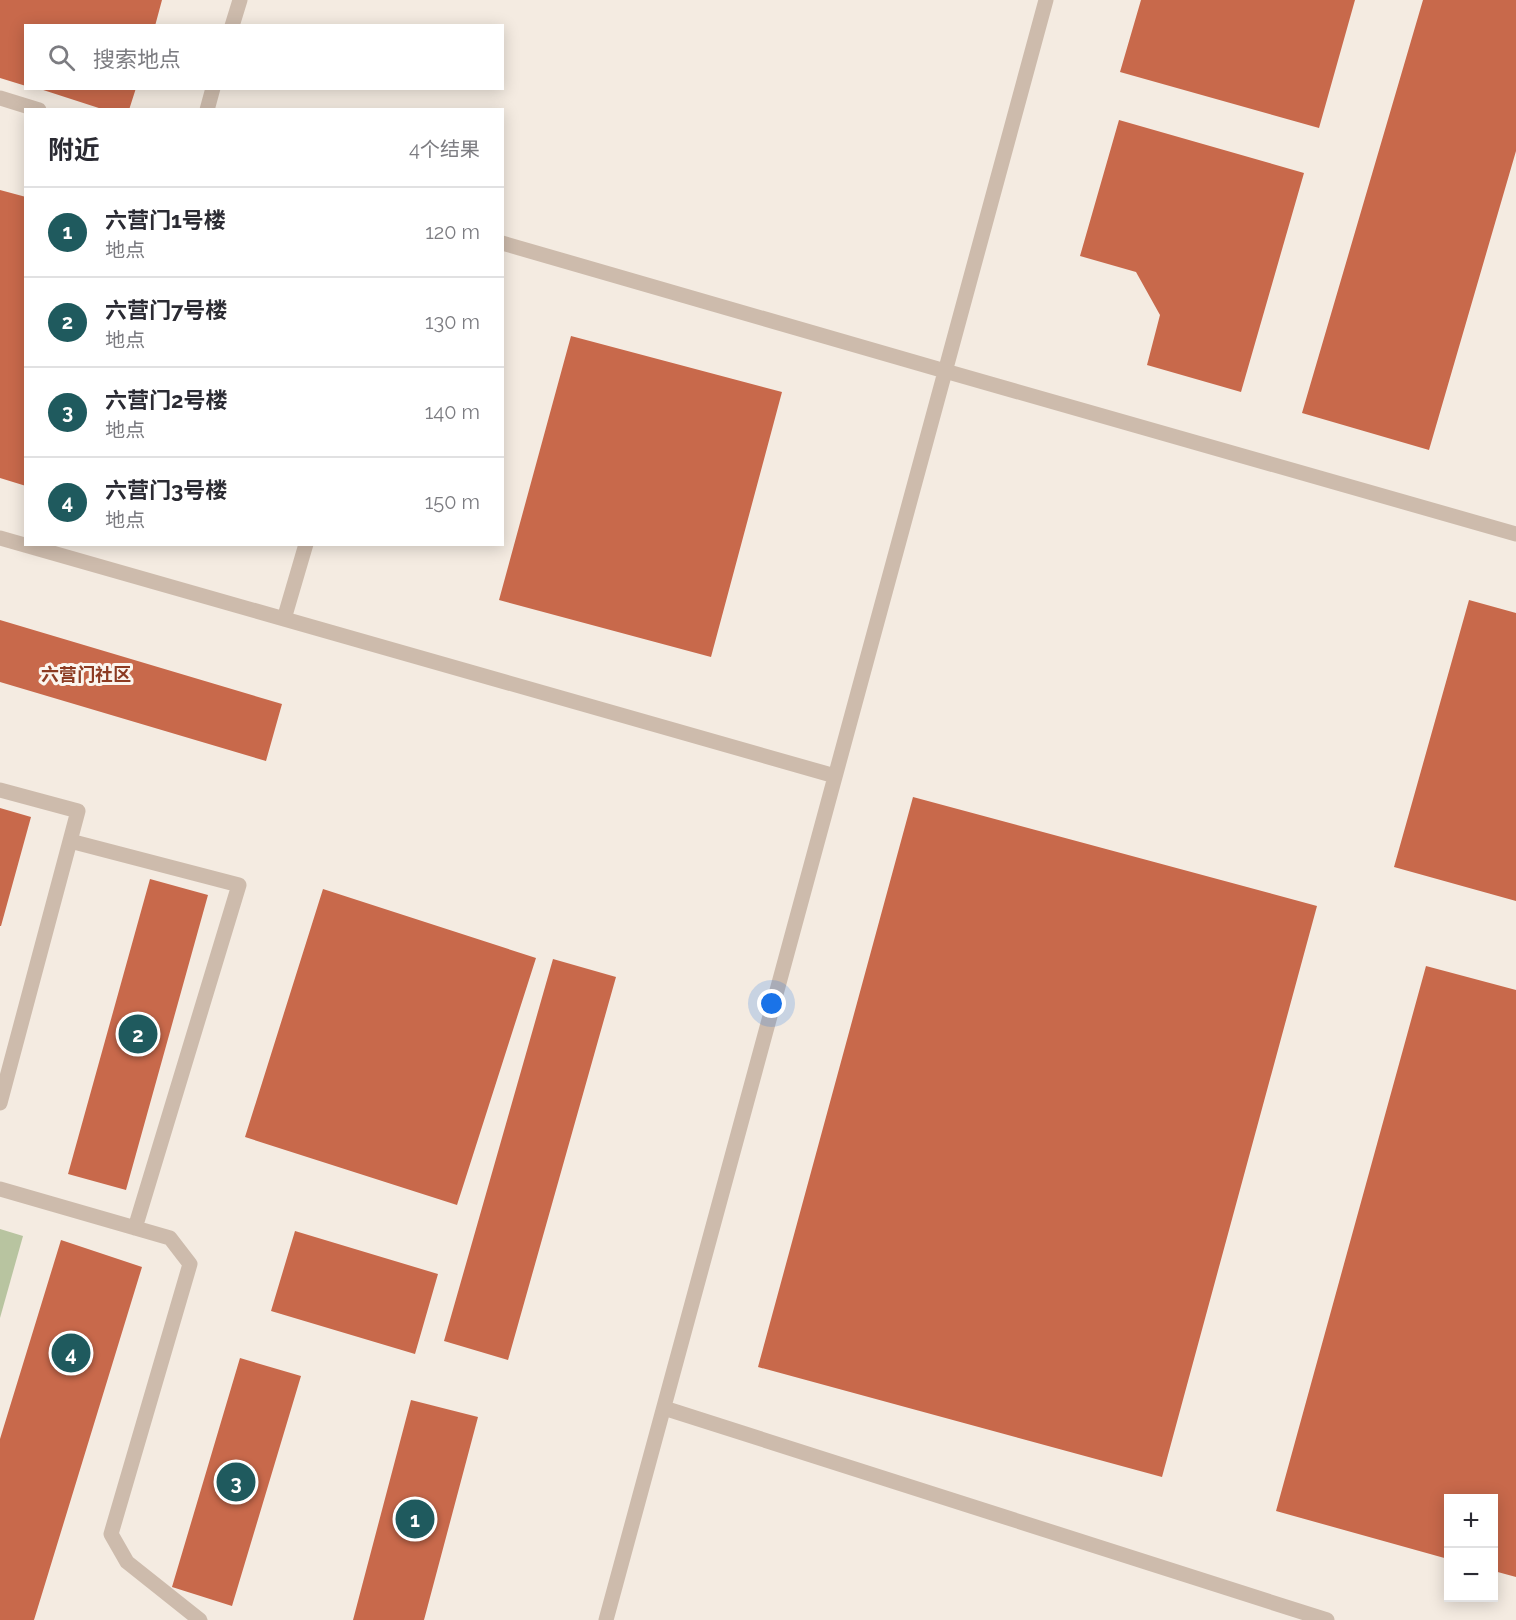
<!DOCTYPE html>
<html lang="zh">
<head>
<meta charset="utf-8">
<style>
  body { margin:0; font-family:Raleway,"Noto Sans SC",sans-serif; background:#f2f2f3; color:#2b2b33 }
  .controls { position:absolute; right:18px; bottom:18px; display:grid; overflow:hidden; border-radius:0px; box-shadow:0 3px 15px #0003 }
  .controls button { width:54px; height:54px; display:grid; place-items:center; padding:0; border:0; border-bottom:2px solid #e1e1e2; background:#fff; color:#2b2b33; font:30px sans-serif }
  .you { position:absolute; left:772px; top:1004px; width:21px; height:21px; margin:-15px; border:4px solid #fff; border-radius:50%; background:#1a73e8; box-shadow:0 0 0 9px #1a73e833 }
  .badge { display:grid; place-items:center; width:39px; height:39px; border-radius:50%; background:#1f5a5e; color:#fff; font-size:20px; font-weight:700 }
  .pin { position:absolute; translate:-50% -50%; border:3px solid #fff; box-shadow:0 2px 6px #0006 }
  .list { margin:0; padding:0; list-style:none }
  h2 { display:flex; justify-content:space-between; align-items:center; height:78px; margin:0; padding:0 24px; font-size:26px }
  h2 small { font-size:20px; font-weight:400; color:#7c7c81 }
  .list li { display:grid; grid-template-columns:39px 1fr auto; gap:18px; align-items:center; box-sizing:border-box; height:90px; padding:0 24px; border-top:2px solid #e1e1e2 }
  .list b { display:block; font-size:22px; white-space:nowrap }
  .list p { margin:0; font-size:20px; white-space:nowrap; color:#7c7c81 }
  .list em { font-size:20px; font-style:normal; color:#7c7c81 }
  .icon { flex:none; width:33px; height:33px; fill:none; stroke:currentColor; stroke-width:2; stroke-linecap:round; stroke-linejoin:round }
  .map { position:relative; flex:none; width:1516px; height:1620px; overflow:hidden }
  .search { position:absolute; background:#fff; box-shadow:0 3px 15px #0003; left:24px; top:24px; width:480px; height:66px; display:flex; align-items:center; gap:15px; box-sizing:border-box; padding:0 21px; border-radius:0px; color:#7c7c81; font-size:22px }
  .panel { position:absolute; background:#fff; box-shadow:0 3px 15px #0003; left:24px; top:108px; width:480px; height:438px; border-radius:0px }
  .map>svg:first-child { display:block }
</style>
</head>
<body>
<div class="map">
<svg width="1516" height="1620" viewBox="0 0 1516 1620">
  <rect width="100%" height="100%" fill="#f4ebe1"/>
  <path fill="#b8c4a0" d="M0,1229L23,1236L0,1318Z"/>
  <path fill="#c8694b" d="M0,0H162L155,26H26V86L0,78Z
    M1141,0H1355L1319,128L1120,72Z
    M1423,0H1516V151L1429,450L1302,413Z
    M37,88H136L129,110H105Z
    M1119,120L1304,173L1241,392L1147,365L1160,315L1136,272L1080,256Z
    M0,190L26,197V486L0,478Z
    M571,336L782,392L711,657L499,600Z
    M1469,600L1516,613V901L1394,867Z
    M0,620L282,704L266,761L0,682Z
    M913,797L1317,906L1162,1477L758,1367Z
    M0,808L31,817L1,926H0Z
    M150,879L208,895L126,1190L68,1174Z
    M323,889L536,958L457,1205L245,1137Z
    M553,959L616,977L508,1360L444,1341Z
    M1426,966L1516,990V1577L1494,1571V1498H1448V1559L1276,1511Z
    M295,1231L438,1274L415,1354L271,1311Z
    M61,1240L142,1267L34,1620H0V1439Z
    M240,1358L301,1376L232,1606L172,1587Z
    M411,1400L478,1417L424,1620H353Z"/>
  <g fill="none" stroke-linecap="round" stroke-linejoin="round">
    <path stroke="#cdbbac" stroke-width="15" d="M232,26L240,0
      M0,98L39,110
      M207,110L213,88
      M502,243L945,371L1516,534
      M0,538L835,776
      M284,619L306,544
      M664,1408L1327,1620
      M606,1620L1046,0"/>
    <path stroke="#cdbbac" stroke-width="15" d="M0,790L78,811L0,1103
      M70,841L239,885L135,1228
      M0,1189L170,1238L190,1264L111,1534L127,1562L200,1620"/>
  </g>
  <g text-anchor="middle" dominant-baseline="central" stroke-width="6" stroke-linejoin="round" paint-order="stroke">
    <g font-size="18" font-weight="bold" fill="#8c3b22" stroke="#fbf5ee">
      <text x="86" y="674">六营门社区</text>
    </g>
  </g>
</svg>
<div class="controls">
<button>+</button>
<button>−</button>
</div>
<div class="you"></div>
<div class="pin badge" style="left:415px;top:1519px">1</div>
<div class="pin badge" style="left:138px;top:1034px">2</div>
<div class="pin badge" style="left:236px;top:1482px">3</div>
<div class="pin badge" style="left:71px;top:1353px">4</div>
<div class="search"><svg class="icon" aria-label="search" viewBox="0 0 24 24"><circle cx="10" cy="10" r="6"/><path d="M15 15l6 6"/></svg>搜索地点</div>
<section class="panel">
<h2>附近<small>4个结果</small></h2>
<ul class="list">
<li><span class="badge">1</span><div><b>六营门1号楼</b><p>地点</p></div><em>120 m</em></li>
<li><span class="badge">2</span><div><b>六营门7号楼</b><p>地点</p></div><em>130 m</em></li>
<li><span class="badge">3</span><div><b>六营门2号楼</b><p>地点</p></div><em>140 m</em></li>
<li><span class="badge">4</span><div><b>六营门3号楼</b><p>地点</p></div><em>150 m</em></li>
</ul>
</section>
</div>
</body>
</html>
